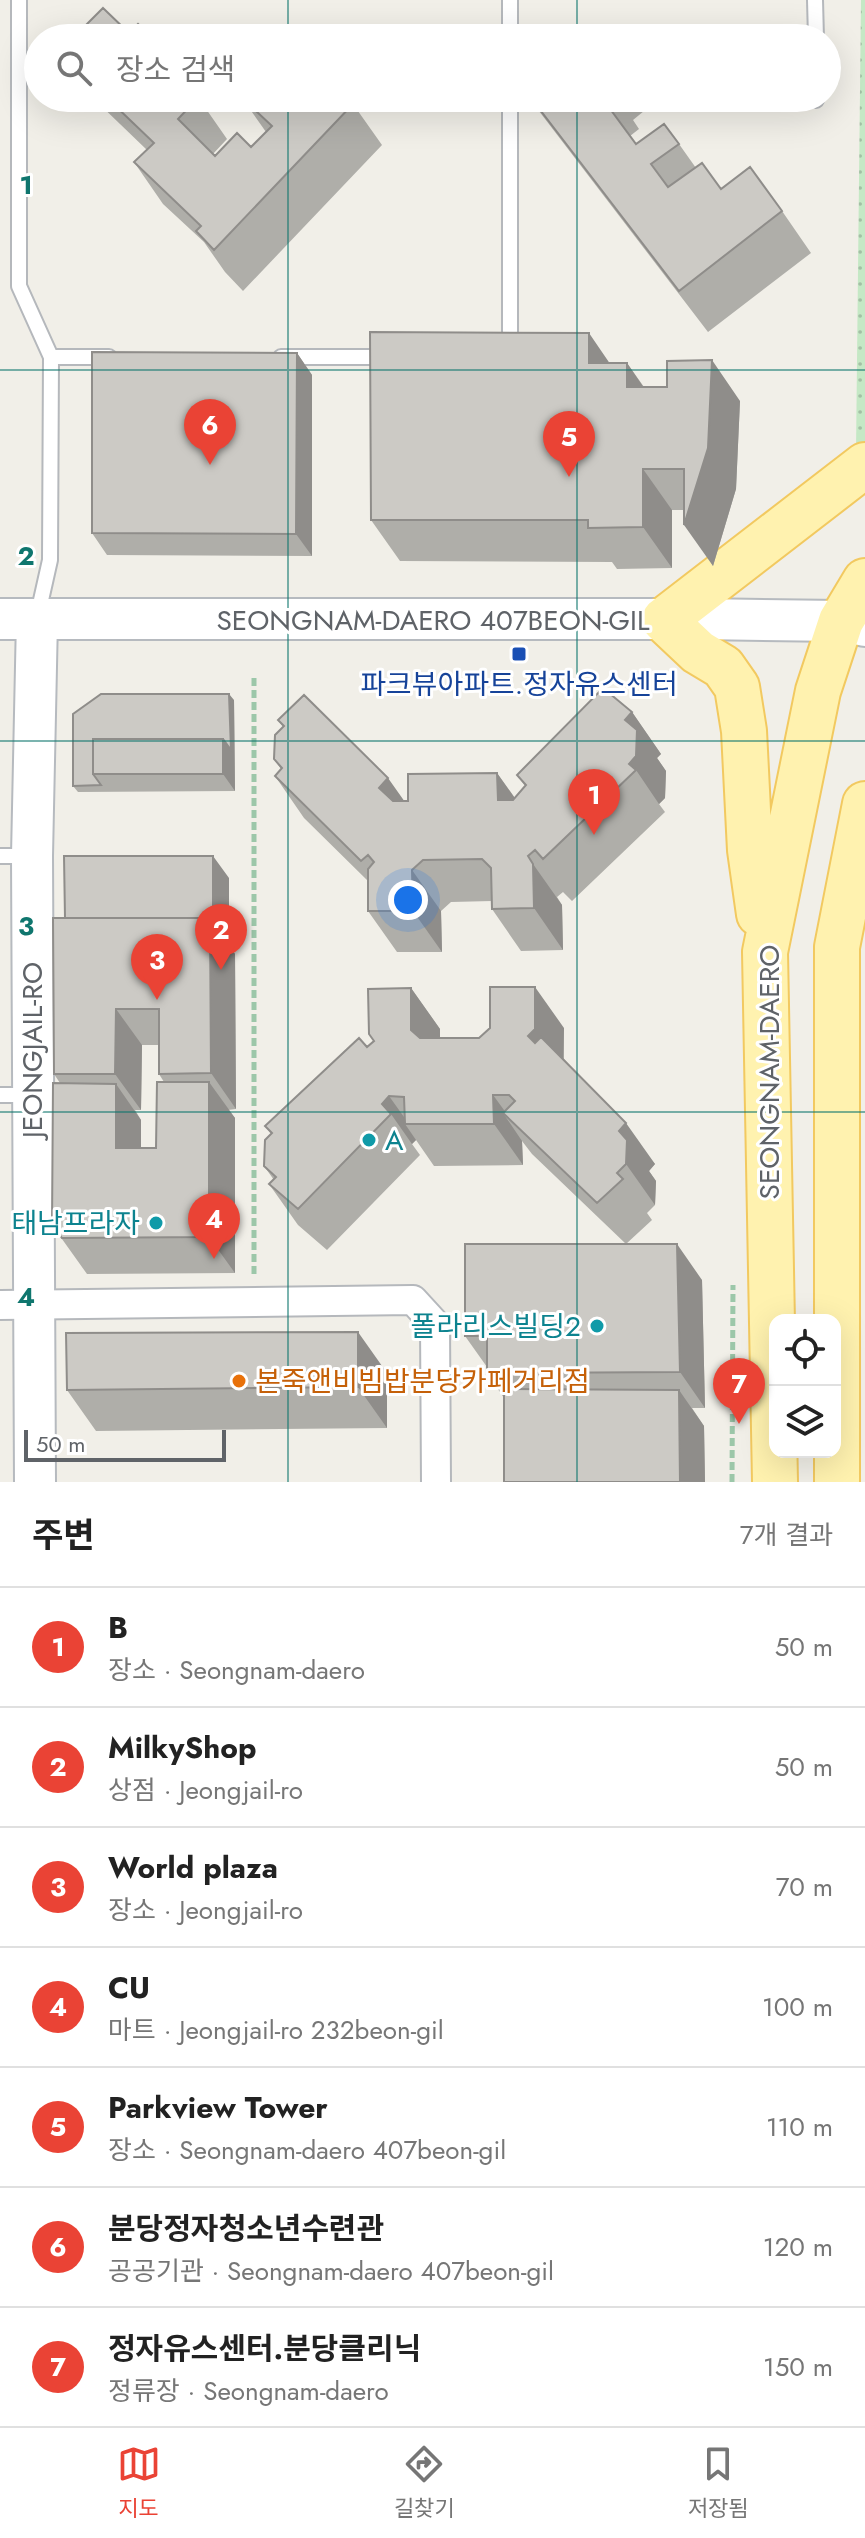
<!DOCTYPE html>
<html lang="ko">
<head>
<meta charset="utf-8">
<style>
  body { margin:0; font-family:Jost,"Noto Sans KR",sans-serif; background:#f2f2f2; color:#222 }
  .controls { position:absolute; right:24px; bottom:24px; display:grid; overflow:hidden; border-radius:16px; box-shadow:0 8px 32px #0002 }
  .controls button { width:72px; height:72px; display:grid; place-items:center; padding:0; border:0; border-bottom:2px solid #e0e0e0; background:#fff; color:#222; font:40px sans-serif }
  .scale { position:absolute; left:24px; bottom:20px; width:202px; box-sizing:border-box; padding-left:8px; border:4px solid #5f6368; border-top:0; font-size:22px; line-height:28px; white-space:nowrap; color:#5f6368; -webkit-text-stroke:6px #fff; paint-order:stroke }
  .you { position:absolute; left:408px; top:900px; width:28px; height:28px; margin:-20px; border:6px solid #fff; border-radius:50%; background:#1a73e8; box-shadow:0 0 0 12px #1a73e833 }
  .badge { display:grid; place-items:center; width:52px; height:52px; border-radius:50%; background:#ea4335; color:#fff; font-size:26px; font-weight:700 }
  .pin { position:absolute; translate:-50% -66px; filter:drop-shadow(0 2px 4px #0008) }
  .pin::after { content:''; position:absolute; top:42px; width:28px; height:24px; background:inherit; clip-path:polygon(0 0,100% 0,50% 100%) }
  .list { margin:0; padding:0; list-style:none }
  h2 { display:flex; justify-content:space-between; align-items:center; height:104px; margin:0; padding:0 32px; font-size:34px }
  h2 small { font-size:26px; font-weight:400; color:#767676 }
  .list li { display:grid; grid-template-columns:52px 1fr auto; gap:24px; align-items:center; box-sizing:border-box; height:120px; padding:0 32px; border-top:2px solid #e0e0e0 }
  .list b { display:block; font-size:30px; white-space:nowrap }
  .list p { margin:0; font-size:26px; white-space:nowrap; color:#767676 }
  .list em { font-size:26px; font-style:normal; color:#767676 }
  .icon { flex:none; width:44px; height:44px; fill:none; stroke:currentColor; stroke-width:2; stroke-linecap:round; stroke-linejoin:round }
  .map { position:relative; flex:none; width:865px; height:1482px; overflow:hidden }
  .search { position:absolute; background:#fff; box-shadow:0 8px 32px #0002; left:24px; right:24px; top:24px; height:88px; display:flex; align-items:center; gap:20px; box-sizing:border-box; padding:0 28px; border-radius:44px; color:#767676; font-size:30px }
  .sheet { height:944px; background:#fff }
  nav { display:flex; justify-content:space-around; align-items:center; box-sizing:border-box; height:112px; border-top:2px solid #e0e0e0; background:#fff; font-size:22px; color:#767676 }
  nav a { display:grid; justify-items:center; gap:4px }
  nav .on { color:#ea4335 }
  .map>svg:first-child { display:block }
</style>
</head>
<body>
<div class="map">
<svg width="865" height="1482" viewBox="0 0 865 1482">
  <defs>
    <pattern id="grass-dots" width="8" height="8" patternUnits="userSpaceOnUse" patternTransform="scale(2)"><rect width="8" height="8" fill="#c5e8c5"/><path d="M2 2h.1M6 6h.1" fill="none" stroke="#a3c0a4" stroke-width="1.8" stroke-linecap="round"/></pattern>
  </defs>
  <rect width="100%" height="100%" fill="#f1efe8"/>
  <path fill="url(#grass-dots)" d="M861,0H865V444L856,452Z"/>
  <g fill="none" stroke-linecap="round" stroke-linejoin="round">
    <defs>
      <path id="lane" d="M19,0V286L51,357
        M815,0L816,38
        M510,38V0
        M816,98V100
        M510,350V98
        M281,357H389
        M37,618L50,560L51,357H109
        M0,856H31
        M0,1095H32"/>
      <path id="street" d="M0,1305L413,1300L435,1324L436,1482"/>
      <path id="secondary" d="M0,619H699L841,621L865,626
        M35,1482L32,856L37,619"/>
      <path id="primary" d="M759,914L750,850L744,731L737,687L723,667L698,652L664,620L865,465
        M775,1482L765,952L818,691L841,621L865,581
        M837,1482V947L865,804"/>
    </defs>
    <use href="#lane" stroke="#b5b8bc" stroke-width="18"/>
    <use href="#street" stroke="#b5b8bc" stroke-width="32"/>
    <use href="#secondary" stroke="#b6babf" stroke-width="44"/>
    <use href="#primary" stroke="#f2c960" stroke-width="48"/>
    <path stroke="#9cc7a9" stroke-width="5" stroke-dasharray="8 4" stroke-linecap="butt" d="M254,678V1277
      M732,1482L733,1285"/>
    <use href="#lane" stroke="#fff" stroke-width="14"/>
    <use href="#street" stroke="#fff" stroke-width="28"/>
    <use href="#secondary" stroke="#fff" stroke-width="40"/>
    <use href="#primary" stroke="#fff2af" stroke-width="44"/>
  </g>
  <path fill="#afaea9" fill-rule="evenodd" d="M93,98H203L207,103L204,106L227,139L213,154L215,156L251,147L266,132L242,98L353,104L382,145L243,291L225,272L204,242L163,204L134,162L147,150Z
    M529,98H635L644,111L633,120L639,129L630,136L636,144H679L696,168L721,189L782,211L811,253L708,332Z
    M297,353L312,375V556L107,555L92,533Z
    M609,363H627L644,387L740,401L736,489L713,566L684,510H672V568L617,569L612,562L400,561L371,520Z
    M234,700L235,791L78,792L73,786V714Z
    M632,712L661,754L657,758L666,771L665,798L659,804L665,812L572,901L563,892L557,897L562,905L563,950L521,951L492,909V901L451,902L441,911L442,952H397L368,911V881L304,818L275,776L281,769L274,759L283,727L278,720L404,801H408L497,773L515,798L525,786L517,775Z
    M229,878V946L235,954L236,1109L228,1110L235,1118V1273L87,1274L52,1225L60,1083L54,1074L65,918ZM142,1045H159V1074L164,1082L156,1148H141V1120L135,1110H141Z
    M411,988L440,1029V1038H479L564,1028V1059L655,1164L649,1171L656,1181L655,1205L647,1213L652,1220L626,1244L702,1280L705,1408H692L704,1426L705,1482H504V1398L487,1373V1367L465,1336L626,1244L532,1154L522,1141L523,1165L434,1166L416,1140L412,1144L420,1155L327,1250L298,1225L269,1184L274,1180L264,1166L271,1134L265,1126L374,1041Z
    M387,1373V1428L96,1431L67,1390Z"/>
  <path fill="#8f8d8a" d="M589,333L617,374L589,363Z
    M297,353L312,375V556L296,534Z
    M712,360L740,401L736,489L713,566L684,525Z
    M627,363L655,404L627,387Z
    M643,469L672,510V568L643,527Z
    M229,694L234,700L235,791L223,774V739Z
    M632,712L661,754L657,758L666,771L665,798L659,804L636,770L629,764L625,720Z
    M497,773L526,814L498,800Z
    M388,778L417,819L408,829L379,788Z
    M213,856L229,878V946L235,954L236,1109L211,1073L210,918Z
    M533,864L562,905L563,950L534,908Z
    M412,870L441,911L442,952L413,911Z
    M535,987L564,1028L563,1070L528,1036Z
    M411,988L440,1029V1071L411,1030Z
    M116,1009L142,1045L141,1110L115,1074Z
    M209,1082L235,1118V1273L209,1237Z
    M116,1084L141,1120V1184L116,1148Z
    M493,1095L512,1121L503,1113L522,1141L523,1165L494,1124Z
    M389,1096L409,1124H405L416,1140L412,1144L391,1114L382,1104Z
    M626,1123L655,1164L649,1171L656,1181L655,1205L626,1164L619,1131Z
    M677,1244L702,1280L705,1408L680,1372Z
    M358,1332L387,1373V1428L358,1387Z
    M679,1390L704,1426L705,1482H680Z"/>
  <path fill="#cccac5" stroke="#8f8d8a" stroke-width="2" d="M103,8L129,33L138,24L153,38H73Z
    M107,98H198L178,119L215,156L237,133L251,147L272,126L242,98H346L353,104L214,250L196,231L201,226L134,162L154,143Z
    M531,98H602L636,144L664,124L679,144L651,164L668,187L702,163L721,189L750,167L782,211L679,291Z
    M370,332L589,333V363H627V387H667V361L712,360L708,448L684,525V469H643V527L588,528V520H371Z
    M92,352L297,353L296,534L92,533Z
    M603,688L632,712L625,720L637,730L636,756L629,764L636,770L543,859L535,850L528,856L533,864L534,908L492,909L491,868L482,859L423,860L412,870L413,911H368V869L374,862L368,855L361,861L275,776L282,768L274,759L275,735L284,726L278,720L304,695L388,778L379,788L393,801H408V774L497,773L498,800H513L526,785L517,775Z
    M101,694H229L231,750L223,739H93V774L101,785L73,786V714Z
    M93,739H223V774H93Z
    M64,856H213V923L210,918H65Z
    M53,918H210L211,1073L159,1074V1009H116L115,1074H54Z
    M490,987H535V1029L528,1036L535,1043L541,1037L626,1123L619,1131L627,1140L626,1164L617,1173L623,1179L597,1203L503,1113L515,1101L509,1095H493L494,1124H405L404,1097L389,1096L382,1104L391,1114L298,1209L269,1184L276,1177L264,1166L265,1140L272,1133L265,1126L359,1038L367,1047L374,1041L369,1034L368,989L411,988V1030L420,1038H479L490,1028Z
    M157,1082H209V1237L62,1238L52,1225L53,1083L116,1084V1148H156Z
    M465,1244H677L680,1372L487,1373V1336H465Z
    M358,1332V1387L67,1390L66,1333Z
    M504,1389L679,1390L680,1482H504Z"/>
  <path fill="none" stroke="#0f766e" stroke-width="2" stroke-opacity="0.55" d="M288,0V38M577,0V38M288,98V1482M577,98V1482M0,370H865M0,741H865M0,1112H865"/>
  <rect fill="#1a4fb4" stroke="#fff" stroke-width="3" x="511" y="646" width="16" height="16" rx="4"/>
  <g fill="#0f9aa8" stroke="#fff" stroke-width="3">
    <circle cx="369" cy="1140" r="8"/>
    <circle cx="156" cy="1223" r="8"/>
    <circle cx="597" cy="1326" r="8"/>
  </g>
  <circle fill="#e8710a" stroke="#fff" stroke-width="3" cx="239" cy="1381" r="8"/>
  <g text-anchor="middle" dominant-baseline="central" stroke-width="6" stroke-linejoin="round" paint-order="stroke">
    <g font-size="28" fill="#5f6368" stroke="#fff">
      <text x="433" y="620">SEONGNAM-DAERO 407BEON-GIL</text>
      <text transform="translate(32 1050) rotate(-90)">JEONGJAIL-RO</text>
      <text transform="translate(769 1072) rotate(-90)">SEONGNAM-DAERO</text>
    </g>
    <g font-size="28" fill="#164399" stroke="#fff">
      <text x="519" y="684">파크뷰아파트.정자유스센터</text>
    </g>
    <g font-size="28" fill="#0d838f" stroke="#fff" text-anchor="end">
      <text x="385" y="1140" text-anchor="start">A</text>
      <text x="140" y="1223">태남프라자</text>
      <text x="581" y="1326">폴라리스빌딩2</text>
    </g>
    <g font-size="28" fill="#c56008" stroke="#fff" text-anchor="start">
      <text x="255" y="1381">본죽앤비빔밥분당카페거리점</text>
    </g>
  </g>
  <g font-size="26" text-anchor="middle" font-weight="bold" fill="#0f766e" stroke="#fff" stroke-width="6" stroke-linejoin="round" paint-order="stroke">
    <text x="26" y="194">1</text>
    <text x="26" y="565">2</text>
    <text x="26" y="935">3</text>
    <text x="26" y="1306">4</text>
  </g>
</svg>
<div class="controls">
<button><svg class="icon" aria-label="locate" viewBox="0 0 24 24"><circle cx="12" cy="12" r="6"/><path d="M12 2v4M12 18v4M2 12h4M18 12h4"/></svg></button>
<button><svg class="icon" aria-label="layers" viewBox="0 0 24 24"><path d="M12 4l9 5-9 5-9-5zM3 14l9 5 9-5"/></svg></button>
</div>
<div class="scale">50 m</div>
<div class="you"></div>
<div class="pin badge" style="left:594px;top:835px">1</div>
<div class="pin badge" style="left:221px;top:970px">2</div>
<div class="pin badge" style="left:157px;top:1000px">3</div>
<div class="pin badge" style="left:214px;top:1259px">4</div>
<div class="pin badge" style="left:569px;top:477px">5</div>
<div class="pin badge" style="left:210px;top:465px">6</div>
<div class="pin badge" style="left:739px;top:1424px">7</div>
<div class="search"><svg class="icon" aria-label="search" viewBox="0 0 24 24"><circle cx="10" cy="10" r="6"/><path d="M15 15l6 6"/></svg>장소 검색</div>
</div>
<section class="sheet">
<h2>주변<small>7개 결과</small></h2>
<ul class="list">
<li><span class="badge">1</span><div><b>B</b><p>장소 · Seongnam-daero</p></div><em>50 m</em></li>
<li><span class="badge">2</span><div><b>MilkyShop</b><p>상점 · Jeongjail-ro</p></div><em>50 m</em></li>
<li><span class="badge">3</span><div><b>World plaza</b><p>장소 · Jeongjail-ro</p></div><em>70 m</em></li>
<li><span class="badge">4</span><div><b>CU</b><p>마트 · Jeongjail-ro 232beon-gil</p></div><em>100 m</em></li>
<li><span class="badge">5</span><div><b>Parkview Tower</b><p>장소 · Seongnam-daero 407beon-gil</p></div><em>110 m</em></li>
<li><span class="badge">6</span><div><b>분당정자청소년수련관</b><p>공공기관 · Seongnam-daero 407beon-gil</p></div><em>120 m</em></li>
<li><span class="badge">7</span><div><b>정자유스센터.분당클리닉</b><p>정류장 · Seongnam-daero</p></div><em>150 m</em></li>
</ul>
</section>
<nav>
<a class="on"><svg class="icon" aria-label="map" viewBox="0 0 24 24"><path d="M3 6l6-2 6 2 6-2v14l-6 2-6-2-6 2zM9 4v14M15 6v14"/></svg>지도</a>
<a><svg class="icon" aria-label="directions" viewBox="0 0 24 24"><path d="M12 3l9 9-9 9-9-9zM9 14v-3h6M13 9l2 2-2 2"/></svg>길찾기</a>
<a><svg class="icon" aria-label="saved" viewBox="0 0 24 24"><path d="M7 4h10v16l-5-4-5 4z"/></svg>저장됨</a>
</nav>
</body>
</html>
